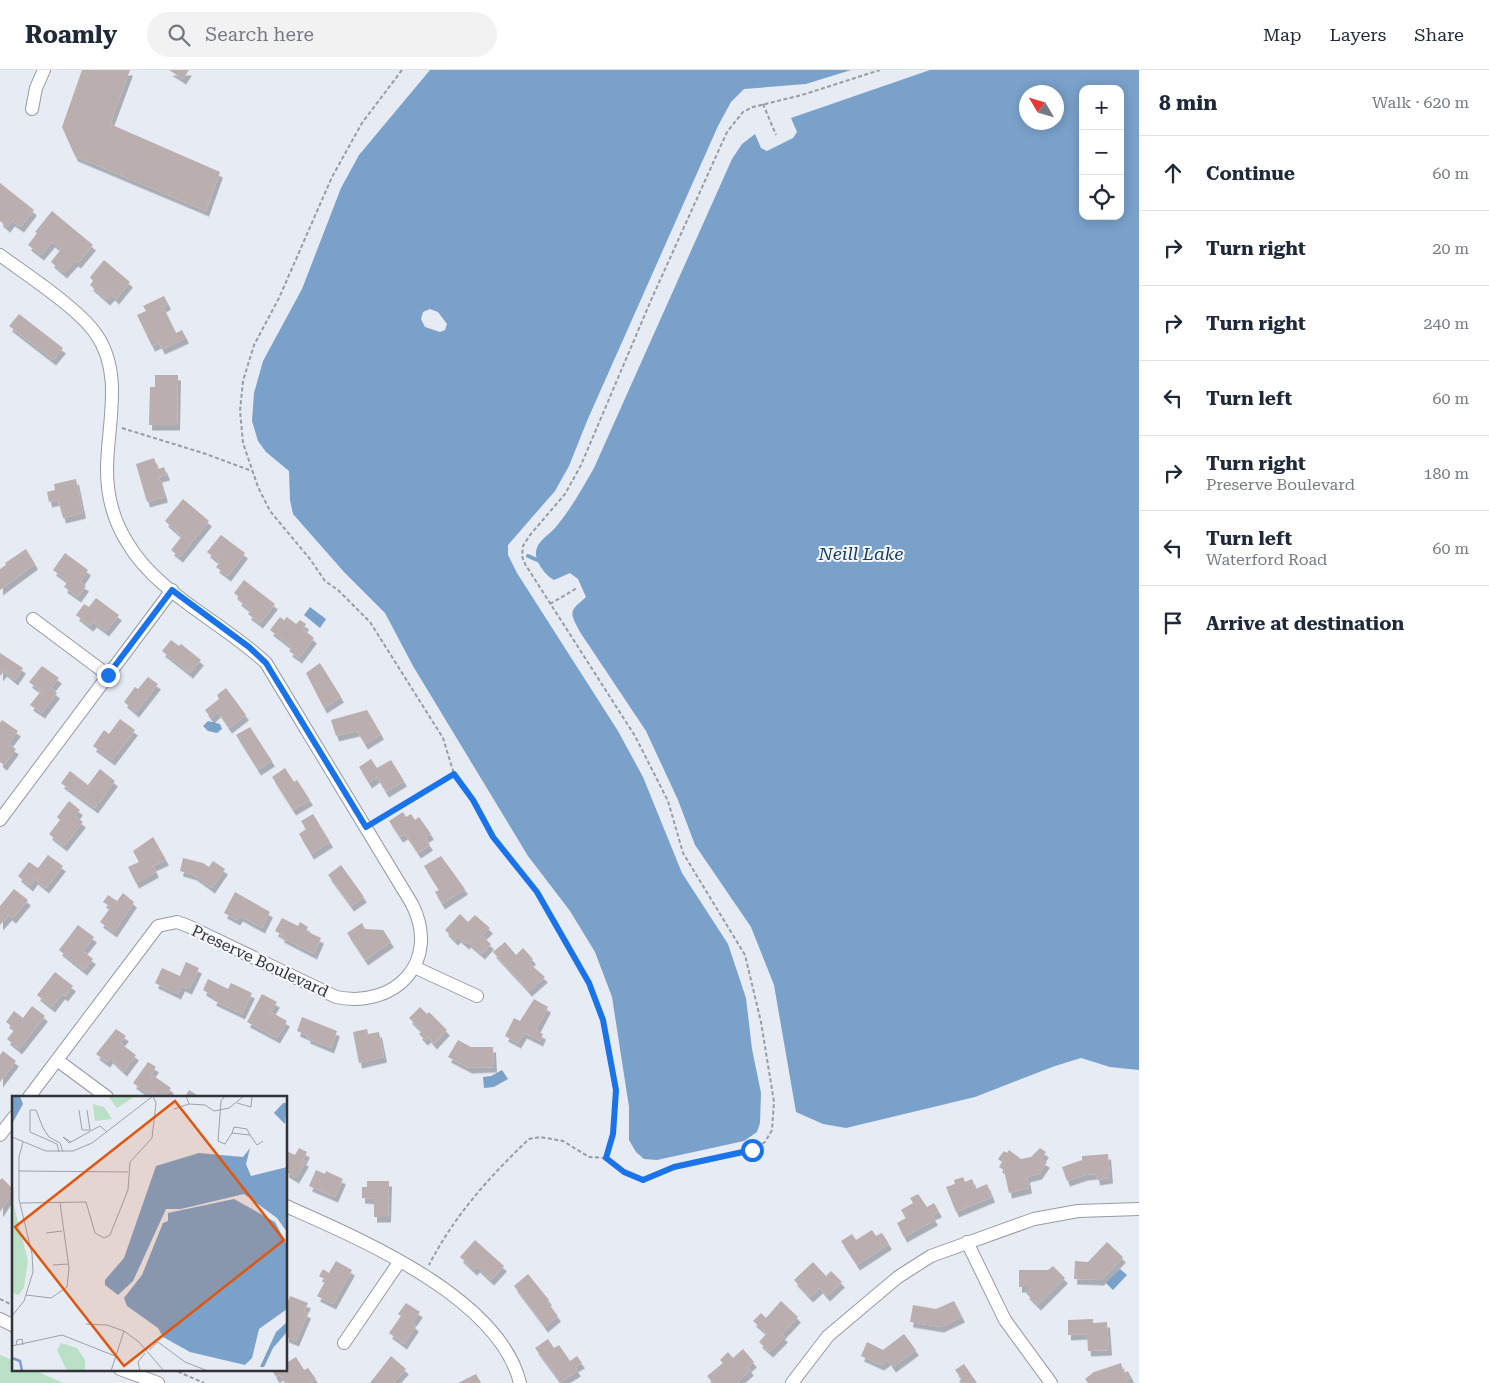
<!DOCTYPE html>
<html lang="en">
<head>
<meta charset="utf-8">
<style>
  body { margin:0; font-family:"Roboto Serif",serif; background:#f2f2f3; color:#1f2937 }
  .controls { position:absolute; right:15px; top:15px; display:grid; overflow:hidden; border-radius:10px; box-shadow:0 2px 12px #0003 }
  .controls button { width:45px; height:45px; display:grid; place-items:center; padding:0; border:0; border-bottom:1px solid #e0e1e3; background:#fff; color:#1f2937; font:25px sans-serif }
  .compass { position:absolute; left:1019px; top:15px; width:45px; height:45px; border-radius:50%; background:#fff; box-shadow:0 2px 12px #0003; rotate:308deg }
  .stop { position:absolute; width:15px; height:15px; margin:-11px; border:4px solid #1a73e8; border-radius:50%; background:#fff }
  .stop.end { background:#1a73e8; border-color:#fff; box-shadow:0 1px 5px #0008 }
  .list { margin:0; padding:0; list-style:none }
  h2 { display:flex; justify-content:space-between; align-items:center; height:65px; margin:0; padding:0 20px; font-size:21px }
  h2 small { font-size:16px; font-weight:400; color:#747a83 }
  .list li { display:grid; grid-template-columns:32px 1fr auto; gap:15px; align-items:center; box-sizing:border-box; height:75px; padding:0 20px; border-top:1px solid #e0e1e3 }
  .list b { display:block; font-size:19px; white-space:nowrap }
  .list p { margin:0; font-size:16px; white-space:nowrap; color:#747a83 }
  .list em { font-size:16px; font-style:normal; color:#747a83 }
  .icon { flex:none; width:28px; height:28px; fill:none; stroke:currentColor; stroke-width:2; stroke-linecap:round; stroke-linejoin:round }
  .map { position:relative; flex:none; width:1139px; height:1313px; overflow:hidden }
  header { display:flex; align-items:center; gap:30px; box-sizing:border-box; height:70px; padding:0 25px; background:#fff; border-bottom:1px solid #e0e1e3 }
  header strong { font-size:24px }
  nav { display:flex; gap:28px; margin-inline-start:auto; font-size:18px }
  .search { width:350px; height:45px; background:#f2f2f3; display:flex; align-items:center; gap:12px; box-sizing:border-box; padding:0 18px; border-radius:28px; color:#747a83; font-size:19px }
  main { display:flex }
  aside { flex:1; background:#fff }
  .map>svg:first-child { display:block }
</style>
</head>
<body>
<header>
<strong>Roamly</strong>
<div class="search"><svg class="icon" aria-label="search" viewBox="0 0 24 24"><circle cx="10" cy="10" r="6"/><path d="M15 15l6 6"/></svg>Search here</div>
<nav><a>Map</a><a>Layers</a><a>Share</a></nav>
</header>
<main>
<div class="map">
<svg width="1139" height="1313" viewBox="0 0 1139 1313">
  <defs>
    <filter id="shadow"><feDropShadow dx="3" dy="5.5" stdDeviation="0" flood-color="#0004"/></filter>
  </defs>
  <rect width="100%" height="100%" fill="#e7ebf4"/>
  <path fill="#bae0c7" d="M0,1285L14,1291V1299H32L63,1313H0Z"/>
  <path fill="#7aa1ca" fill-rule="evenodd" d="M430,0H851L806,14L744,19L731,32L718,56L587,351L569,396L555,421L508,475V485L517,503L618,661L643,707L682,803L728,874L746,928L752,979L761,1023L760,1053L757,1062L744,1071L657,1090L644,1089L636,1082L629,1070V1037L612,927L595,882L570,841L528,786L413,596L385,543L344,502L293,444L290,430L289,401L266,382L258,371L252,351L254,323L263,291L302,219L341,118L359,85ZM430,239L438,242L447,254L445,260L440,262L425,257L421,249L423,242Z
    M930,0H1139V1000L1110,997L1081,988L1055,996L975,1027L846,1058L823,1054L796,1042L774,915L751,857L695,775L678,730L646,661L580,562C569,541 569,542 586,527L578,509L570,503L554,510C546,506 535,492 536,482C537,471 549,465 555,458C571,439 582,419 594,398L732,89L742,74L755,64L761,78L767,81L793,68L797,62L791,48ZM1083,19H1120V146H1083ZM1026,22H1056V52H1026Z
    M310,537L326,549L320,558L304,545Z
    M208,651L220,654L222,659L217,663L208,661L203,656Z
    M502,1000L508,1009L494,1017L484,1018L483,1007L491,1006Z
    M1120,1199L1127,1205L1113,1220L1106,1213Z"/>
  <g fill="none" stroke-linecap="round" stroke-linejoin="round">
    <path stroke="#7aa1ca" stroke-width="4" d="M528,486L542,492"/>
  </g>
  <path fill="#baaeae" filter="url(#shadow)" d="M82,0H130L110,54L220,102L206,141L75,86L62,57Z
    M169,0H189L183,9Z
    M0,113L34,140L21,157L12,151L7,157L0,151Z
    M52,141L93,175L78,193L75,191L64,203L51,192L61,179L52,172L41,185L28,175L37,163L35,162Z
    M104,190L130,212L116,229L112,225L107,230L90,215L93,211L90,207Z
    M164,226L168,234L163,237L176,263L182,260L186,268L162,279L159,273L152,276L137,245L146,241L143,236Z
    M19,244L63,278L53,290L9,256Z
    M155,305H178L177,355H149L150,317H155Z
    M154,388L158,399L164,397L167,405L159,407L165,427L147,432L136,394Z
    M76,409L83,443L63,448L58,430L49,432L47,422L55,420L54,414Z
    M183,429L209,451L180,487L171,480L182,466L165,451Z
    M221,465L245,483L228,506L216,497L220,492L207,482Z
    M26,479L35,494L0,520V499L6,495L5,493Z
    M65,483L88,500L80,512L86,516L78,527L64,517L68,511L53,500Z
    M244,510L275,534L260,553L248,544L251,540L238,530L240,528L234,523Z
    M96,528L119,545L106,561L94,552L90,556L76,545L84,534L89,537Z
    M280,547L284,550L287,547L296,554L300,550L306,554L303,559L314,568L299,588L289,581L292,577L270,560Z
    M171,570L179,576L181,574L201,590L190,603L162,581Z
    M0,583L23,598L15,610L4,601L0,606Z
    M320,593L341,627L324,638L306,603Z
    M42,596L59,608L51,618L57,623L42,643L30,635L41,621L29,612Z
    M148,607L158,614L136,642L124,632L135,617L138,619Z
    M226,618L246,645L229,658L218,642L211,648L205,640L219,629L217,625Z
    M367,640L381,664L365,674L357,661L336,666L331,650Z
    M120,649L135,660L112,690L93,676L104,660L109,664Z
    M2,650L18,661L8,674L16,679L4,695L0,692V653Z
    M250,657L272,691L258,700L236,665Z
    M371,689L377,698L391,690L404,711L386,722L377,707L369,713L359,697Z
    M285,698L294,712L297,710L310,730L293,740L272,707Z
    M100,699L115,711L95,738L61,713L70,701L88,715Z
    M69,731L80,740L75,746L83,752L64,776L49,764L60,750L57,747Z
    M403,742L406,747L411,744L415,750L419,747L431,764L425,768L430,775L418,783L405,764L400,767L389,751Z
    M313,744L330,772L311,784L299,764L306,759L301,751Z
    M153,767L166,790L153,796L156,802L136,813L128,797L139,792L133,781Z
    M48,785L63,796L46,818L35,809L30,816L18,806L29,792L38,798Z
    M441,786L465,819L442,834L435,822L439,820L424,796Z
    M183,788L203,793L209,797L213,791L225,799L212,818L194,805L180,801Z
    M341,795L364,827L351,836L328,805Z
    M14,819L28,830L13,848L9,845L0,855V836Z
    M235,822L270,842L262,858L240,846L237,850L224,843Z
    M123,823L134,832L114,862L100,852L111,837L103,832L108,825L117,831Z
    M460,844L468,852L475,845L490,858L482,866L491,874L482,884L468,872L466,874L458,867L455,870L445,860Z
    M282,848L298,856L300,852L308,857L306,861L321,868L314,884L281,867L282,865L275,861Z
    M362,853L365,859L383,860L391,872L365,890L347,863Z
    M78,855L94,867L83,881L93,889L84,900L59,880Z
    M505,872L516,885L523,878L533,889L529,893L545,907L529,921L493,882Z
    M186,892L199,898L189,919L182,916L178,924L155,913L162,898L180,906Z
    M55,902L73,916L65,926L62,924L52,937L37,925Z
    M208,909L228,919L231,913L252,923L242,944L213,930L215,927L203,920Z
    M262,924L277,932L271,942L287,951L277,968L247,952Z
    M534,929L548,937L536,960L543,964L540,971L524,963L518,973L505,966L514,948L520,951Z
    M32,936L45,946L19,979L7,969L15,959L6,952L14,941L23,948Z
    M420,937L427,944L429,942L447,960L434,974L428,967L425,970L419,964L422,961L409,948Z
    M302,947L337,961L331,978L307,968L308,966L297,961Z
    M116,959L126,966L120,973L136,985L124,1001L110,988L107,992L96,984Z
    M367,959L368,964L379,962L384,987L359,993L353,962Z
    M458,970L471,977H493L494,997L469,998L448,987Z
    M3,981L16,991L0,1012V985Z
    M148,992L156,997L151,1004L171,1018L165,1027H160L153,1022L151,1026L133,1013Z
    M189,1020L200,1027H185Z
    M299,1078L307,1082L303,1090L306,1091L296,1108L286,1102V1081L295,1085Z
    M1040,1078L1046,1082L1041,1089L1047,1092L1039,1104L1027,1107L1029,1118L1009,1123L1004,1100L999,1097L1002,1092L998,1089L1004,1081L1007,1083L1009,1080L1021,1089L1031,1087Z
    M1108,1084L1110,1108L1097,1110L1096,1104L1085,1105L1067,1111L1062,1097L1082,1090V1086Z
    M316,1100L325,1104L326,1101L343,1109L335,1127L309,1116Z
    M963,1107L965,1112L972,1109L976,1119L987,1114L992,1127L956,1142L946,1117L955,1114L954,1110Z
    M2,1108L14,1120L0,1142V1110Z
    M367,1111H389L388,1147H374V1129L362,1128V1117H367Z
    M918,1124L927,1137L934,1133L939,1142L932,1145L935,1150L904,1167L897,1153L906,1148L901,1140L913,1133L910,1128Z
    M872,1160L876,1166L882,1163L889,1174L857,1195L841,1171L852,1164L856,1170Z
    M475,1170L504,1196L491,1210L477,1197L474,1200L460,1187Z
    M1107,1172L1123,1187L1101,1210L1074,1209L1075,1191L1088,1192Z
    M336,1191L352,1200L333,1234L317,1226L326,1210L319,1206L323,1199L329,1203Z
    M813,1192L826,1206L831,1201L842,1212L827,1226L820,1218L810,1227L794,1210Z
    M1053,1196L1065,1208L1038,1235L1026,1223L1032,1217H1019V1200H1048Z
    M528,1204L549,1230L547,1232L558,1246L545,1257L514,1216Z
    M290,1226L308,1233L304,1241L308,1243L296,1271L286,1267V1236Z
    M781,1231L798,1247L782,1264L785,1267L770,1282L759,1272L767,1263L753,1251L761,1243L766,1248Z
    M954,1231L962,1247L941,1257L910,1252L913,1235L936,1239Z
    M406,1233L420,1242L412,1253L416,1256L404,1274L389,1263L401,1246L398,1244Z
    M1093,1249V1253L1107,1252L1109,1280L1088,1281L1087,1264L1068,1265V1250Z
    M904,1264L916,1280L893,1297L888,1290L881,1295L861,1286L867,1272L883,1280Z
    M548,1269L554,1278L559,1275L570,1291L577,1286L582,1293L575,1297L578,1301L560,1312L535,1278Z
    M743,1279L754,1292L748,1297L751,1300L736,1313H713L707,1306L723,1293L720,1290L728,1282L733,1288Z
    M391,1286L406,1299L393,1313H370Z
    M296,1287L304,1300L308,1298L316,1309L310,1313H285L280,1305L277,1308L273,1302L277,1299H286V1293Z
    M1121,1293L1124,1303L1128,1301L1131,1307L1126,1309L1127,1313H1088L1085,1309L1094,1302Z
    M964,1294L977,1313H961L959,1311L962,1309L955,1300Z
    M476,1304L481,1313H458Z"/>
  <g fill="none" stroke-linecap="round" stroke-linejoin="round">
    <defs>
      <path id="minor" d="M32,39L36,18L44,0
        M0,185C27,205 78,238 96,264C124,304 107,355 107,400C107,425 114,451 127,472C157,524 223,552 266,593L412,834C441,891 396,939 336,927L188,856L177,852L158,856L29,1027
        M33,549L108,605
        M0,750L172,520
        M414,897L477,926
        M57,990L107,1027
        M0,1065L14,1047
        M286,1136C360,1169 499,1227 520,1313
        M967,1172L1005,1250L1051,1313
        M0,1249L14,1256
        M344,1273L400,1191
        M120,1299L158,1313
        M792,1313L828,1266L898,1207L931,1186L1034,1149L1078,1141L1139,1139"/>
    </defs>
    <use href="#minor" stroke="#979aa2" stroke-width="14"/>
    <path stroke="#999ca2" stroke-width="2" stroke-dasharray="4 2.5" stroke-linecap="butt" d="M402,0L362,53L332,107L279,228L254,275L243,311L240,341L243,373L258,417L270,441L310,489L325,511L338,520L370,552L443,668L454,704L473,730L493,767L537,822L589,913L603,950L616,1020L613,1064L606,1088L589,1087L563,1071L540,1067L529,1069C490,1106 454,1146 429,1195
      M763,34L776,65
      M122,358L206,384L252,401
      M550,534L577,518
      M375,752L454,704
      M606,1088L624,1102L643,1110L674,1097L752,1080L765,1072L772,1060L774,1032L761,952L745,885L683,783L668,731L635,666L525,494L522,486L523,476L530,465L565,424L581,395L652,228L727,62L743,42L753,37L802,25L880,0
      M0,1229L14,1236
      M172,1299L204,1313"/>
    <use href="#minor" stroke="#fff" stroke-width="12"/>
  </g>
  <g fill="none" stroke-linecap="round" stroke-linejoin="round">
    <path stroke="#1a73e8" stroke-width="6" d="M108,605L172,520L249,577L266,593L366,757L454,704L473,730L493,767L537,822L589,913L603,950L616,1020L613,1064L606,1088L624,1102L643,1110L674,1097L752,1080"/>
  </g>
  <g text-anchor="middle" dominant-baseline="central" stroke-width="4" stroke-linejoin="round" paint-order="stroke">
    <g font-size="16" fill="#303235" stroke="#f6f8fe">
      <text transform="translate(260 891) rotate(25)">Preserve Boulevard</text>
    </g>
    <g font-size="18" font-style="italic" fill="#113c63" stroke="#f6f8fe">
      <text x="861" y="483">Neill Lake</text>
    </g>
  </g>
  <g transform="translate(12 1026)">
    <rect width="275" height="275" fill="#e7ebf4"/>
    <path d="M96,0H122V1L105,12ZM81,8L92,11L100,23L83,25ZM0,49L2,110L16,165L12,191L7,199L0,197ZM49,247L65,252L73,264V275H55L45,254Z" fill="#bae0c7"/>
    <path d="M0,0H8L11,8L0,28ZM271,7H275L273,28L262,17ZM238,52L234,68L239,80L275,71V136L265,122L232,98L169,113H154L121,185L106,199L93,189V184L112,162L144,70L187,57L231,61ZM222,103L263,126L275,149V213L247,233L240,262L233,269L178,256L151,241L146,232L115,210L112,202L130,179L151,127L156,125V117ZM275,226V236L261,252L252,271H248L264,236Z" fill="#7aa1ca"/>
    <path fill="none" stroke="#7aa1ca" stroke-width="2.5" d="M0,262L8,265L10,275"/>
    <path fill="none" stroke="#9ea1a8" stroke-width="1" d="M174,0L177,8L193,9L202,15L217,12L232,0M213,0L209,5L206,45L213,48L220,37L238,39L245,49L251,45M225,7L239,11L240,0M162,13L177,8M67,14L70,34H78M75,14L78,34M220,37L222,31L235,33L238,39M0,41L34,55H61L80,47L141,0M59,46L51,41L57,47L59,46L86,31L88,30L95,36M47,56L45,48L18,36V14H24L31,32L37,41L48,47L51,56M7,75L116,76M8,107L74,106L83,137L92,142L98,139L116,94L118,66L140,42L144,7L141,0M34,137L50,135M41,169L56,168M14,199L39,202L55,191L57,172L48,107M0,220L12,205L21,176L20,158L7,103V61L11,46M74,228L95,229L112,235L127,246L152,275M4,249L5,244L10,243L11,249M0,250L50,239L103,260M137,254L146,246L173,266L196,275M99,275L112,235M128,275L126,266L133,257"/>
    <path fill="#df570e" fill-opacity="0.15" stroke="#df570e" stroke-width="2.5" d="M163,5L272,144L112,270L3,131Z"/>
    <rect width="275" height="275" fill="none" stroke="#303235" stroke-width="2.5"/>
  </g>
</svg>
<div class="controls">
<button>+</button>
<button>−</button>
<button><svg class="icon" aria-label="locate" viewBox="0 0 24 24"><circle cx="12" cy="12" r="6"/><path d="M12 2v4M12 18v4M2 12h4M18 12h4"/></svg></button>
</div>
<svg class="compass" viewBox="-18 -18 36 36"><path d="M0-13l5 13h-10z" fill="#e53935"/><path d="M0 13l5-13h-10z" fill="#747a83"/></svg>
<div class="stop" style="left:752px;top:1080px"></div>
<div class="stop end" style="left:108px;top:605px"></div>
</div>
<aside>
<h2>8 min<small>Walk · 620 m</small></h2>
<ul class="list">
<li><svg class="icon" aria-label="ahead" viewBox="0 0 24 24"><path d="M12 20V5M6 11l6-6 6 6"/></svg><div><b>Continue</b></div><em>60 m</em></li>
<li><svg class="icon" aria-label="right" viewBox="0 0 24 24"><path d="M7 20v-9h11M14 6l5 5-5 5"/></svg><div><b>Turn right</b></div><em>20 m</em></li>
<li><svg class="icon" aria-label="right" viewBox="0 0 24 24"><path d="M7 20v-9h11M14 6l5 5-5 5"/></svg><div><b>Turn right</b></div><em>240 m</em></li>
<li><svg class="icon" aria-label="left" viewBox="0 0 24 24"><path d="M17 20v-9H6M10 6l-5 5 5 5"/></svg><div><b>Turn left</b></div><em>60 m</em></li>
<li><svg class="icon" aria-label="right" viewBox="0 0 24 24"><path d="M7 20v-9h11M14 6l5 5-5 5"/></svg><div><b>Turn right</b><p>Preserve Boulevard</p></div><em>180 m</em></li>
<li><svg class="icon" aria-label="left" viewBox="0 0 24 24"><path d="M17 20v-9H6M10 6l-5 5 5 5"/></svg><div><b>Turn left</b><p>Waterford Road</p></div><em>60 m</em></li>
<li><svg class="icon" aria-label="arrive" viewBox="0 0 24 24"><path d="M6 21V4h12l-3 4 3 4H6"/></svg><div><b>Arrive at destination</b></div></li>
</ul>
</aside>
</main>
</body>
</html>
